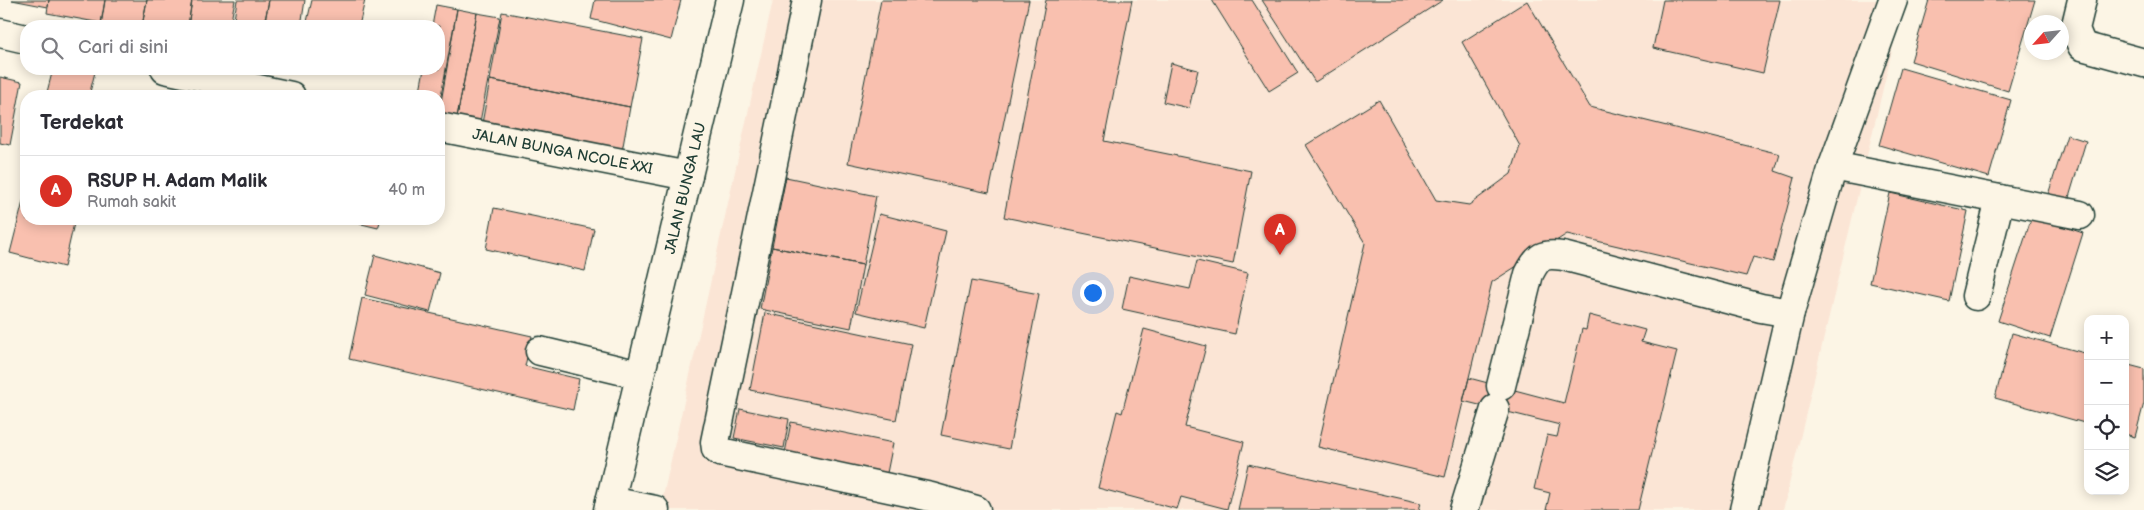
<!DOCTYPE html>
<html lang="id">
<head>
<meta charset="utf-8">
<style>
  body { margin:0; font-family:"Balsamiq Sans",sans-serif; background:#f7f7f7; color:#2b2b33 }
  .controls { position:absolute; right:15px; bottom:15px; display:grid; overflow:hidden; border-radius:10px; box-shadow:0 2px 12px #0003 }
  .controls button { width:45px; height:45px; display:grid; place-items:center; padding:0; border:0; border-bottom:1px solid #e1e1e2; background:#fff; color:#2b2b33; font:25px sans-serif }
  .compass { position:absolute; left:2024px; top:15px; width:45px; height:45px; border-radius:50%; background:#fff; box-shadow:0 2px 12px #0003; rotate:243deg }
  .you { position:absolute; left:1092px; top:292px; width:18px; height:18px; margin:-12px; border:4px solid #fff; border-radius:50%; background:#1a73e8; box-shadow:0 0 0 8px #1a73e833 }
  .badge { display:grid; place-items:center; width:32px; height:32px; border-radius:50%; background:#d93025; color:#fff; font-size:16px; font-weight:700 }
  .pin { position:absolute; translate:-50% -41px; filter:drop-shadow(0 1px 2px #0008) }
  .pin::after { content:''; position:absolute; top:26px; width:18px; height:15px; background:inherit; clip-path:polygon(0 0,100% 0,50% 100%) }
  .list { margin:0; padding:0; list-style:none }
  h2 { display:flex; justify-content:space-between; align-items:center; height:65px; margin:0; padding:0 20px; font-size:21px }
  h2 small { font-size:16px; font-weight:400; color:#7c7c81 }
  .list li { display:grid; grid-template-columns:32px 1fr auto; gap:15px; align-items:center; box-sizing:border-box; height:70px; padding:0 20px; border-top:1px solid #e1e1e2 }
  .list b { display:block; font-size:19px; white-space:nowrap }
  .list p { margin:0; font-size:16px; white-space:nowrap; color:#7c7c81 }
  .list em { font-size:16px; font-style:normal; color:#7c7c81 }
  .icon { flex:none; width:28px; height:28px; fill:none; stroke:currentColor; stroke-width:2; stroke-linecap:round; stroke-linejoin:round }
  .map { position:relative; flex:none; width:2144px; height:510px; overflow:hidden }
  .search { position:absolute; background:#fff; box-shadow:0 2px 12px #0003; left:20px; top:20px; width:425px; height:55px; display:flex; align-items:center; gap:12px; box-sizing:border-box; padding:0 18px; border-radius:20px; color:#7c7c81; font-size:19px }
  .panel { position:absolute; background:#fff; box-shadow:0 2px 12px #0003; left:20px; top:90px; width:425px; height:135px; border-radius:20px }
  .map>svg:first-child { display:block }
</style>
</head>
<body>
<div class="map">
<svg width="2144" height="510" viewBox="0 0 2144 510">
  <rect width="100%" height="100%" fill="#fcf5e5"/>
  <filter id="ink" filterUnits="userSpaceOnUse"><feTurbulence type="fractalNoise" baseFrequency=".02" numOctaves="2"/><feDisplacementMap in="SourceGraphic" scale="10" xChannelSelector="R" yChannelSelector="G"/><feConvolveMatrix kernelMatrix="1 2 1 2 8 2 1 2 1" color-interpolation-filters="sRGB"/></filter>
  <g filter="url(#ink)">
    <path fill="#fbe5d5" d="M773,0H1904L1783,510H660Z"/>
    <path fill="#f9c0af" stroke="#1f3d34" d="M12,0H49L48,7Z
      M49,0H105L101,23L47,13Z
      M105,0H147L142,26H101Z
      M147,0H192L188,26H142Z
      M192,0H235L230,26H188Z
      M237,0H269L264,26H233Z
      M269,0H305L301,26H264Z
      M312,0H365L359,26H306Z
      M595,0H681L671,40L591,19Z
      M881,0H1029L989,193L848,163Z
      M1046,0H1132L1104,141L1251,171L1233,264L1004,217Z
      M1212,0H1252L1298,73L1269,91Z
      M1262,0H1443L1315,82Z
      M1663,0H1780L1763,73L1653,48Z
      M1929,0H2035L2008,91L1911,61Z
      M1527,1L1590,107L1780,154L1775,171L1795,178L1773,262L1753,257L1746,276L1567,234L1492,282L1445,477L1318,447L1365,243L1306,145L1379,100L1436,200L1469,205L1511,174L1520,146L1462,42Z
      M436,5L457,9L439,107V96H419L424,69H439V26H432Z
      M457,9L477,13L457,117L439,114Z
      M502,12L643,39L630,107L490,80Z
      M477,13L500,17L480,122L457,117Z
      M1171,63L1198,70L1189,108L1163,102Z
      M1901,68L2011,100L1989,177L1879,145Z
      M53,69H82L95,72L89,96H46Z
      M328,69H350L349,73Z
      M0,77L22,82L10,145L0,143Z
      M490,80L630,107L621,157L481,129Z
      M179,88L212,96H177Z
      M2067,135L2086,141L2067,204L2047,198Z
      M786,177L876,196L863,265L772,247Z
      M26,190V219H75L64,267L10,253Z
      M1890,193L1968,211L1949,301L1870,283Z
      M494,208L594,229L585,271L486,249Z
      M879,214L946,231L924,328L856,312Z
      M2032,216L2083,233L2050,338L1998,321Z
      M341,219H381L378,228Z
      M772,247L863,265L851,328L760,309Z
      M375,255L440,273L430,312L365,295Z
      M1197,261L1248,273L1235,334L1122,309L1129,276L1190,289Z
      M971,281L1039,294L1009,449L941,435Z
      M362,298L532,336L525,366L579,379L573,410L349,359Z
      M765,313L911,344L896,420L750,390Z
      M1589,315L1645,330L1641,342L1677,351L1638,510H1546L1550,493L1534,489L1547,435L1557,437L1560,425L1463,401L1469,378L1564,403L1582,329L1586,330Z
      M1144,329L1206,346L1185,427L1244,442L1227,509L1181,497L1177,509L1098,488L1117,411L1122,413Z
      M2012,333L2088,354V424L1995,398Z
      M2125,364L2144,369V403L2135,437L2125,434Z
      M740,409L789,419L784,448L734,438Z
      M791,422L893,443L887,473L785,453Z
      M1248,464L1421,503L1419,510H1238Z"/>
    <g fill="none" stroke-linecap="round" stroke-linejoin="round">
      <defs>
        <g id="minor">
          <path d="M807,0L715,442L716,449L720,452L931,497L976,510"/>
          <path d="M2082,0L2075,29L2082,46L2144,63"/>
          <path d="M0,33L26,39"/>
          <path d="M165,69L291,96"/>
          <path id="s1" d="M439,127L688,176"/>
          <path d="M1833,166L2080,215"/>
          <path d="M1976,296L2000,199"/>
          <path d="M540,351L640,375"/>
          <path d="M1501,386L1529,274C1538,256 1543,253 1563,256L1761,308L1790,313"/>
          <path d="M610,501L655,510"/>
          <path id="s2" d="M608,510L730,0"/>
          <path d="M1464,510L1495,409"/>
          <path d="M1744,510L1790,313L1833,166L1893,0"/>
        </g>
      </defs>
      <use href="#minor" stroke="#1f3d34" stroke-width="31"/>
      <use href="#minor" stroke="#fcf5e5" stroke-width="28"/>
    </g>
  </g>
  <g text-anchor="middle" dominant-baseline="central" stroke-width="4.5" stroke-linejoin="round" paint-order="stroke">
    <g font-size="15" fill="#1f3d34" stroke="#fcf5e5">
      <text stroke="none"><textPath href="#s1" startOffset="126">JALAN BUNGA NCOLE XXI</textPath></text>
      <text stroke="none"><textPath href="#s2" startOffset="331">JALAN BUNGA LAU</textPath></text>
    </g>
  </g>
</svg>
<div class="controls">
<button>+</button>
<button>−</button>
<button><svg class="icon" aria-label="locate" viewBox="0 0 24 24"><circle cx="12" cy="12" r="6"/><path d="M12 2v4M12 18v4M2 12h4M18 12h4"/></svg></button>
<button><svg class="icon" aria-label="layers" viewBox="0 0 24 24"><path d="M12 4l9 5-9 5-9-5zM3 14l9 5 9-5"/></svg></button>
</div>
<svg class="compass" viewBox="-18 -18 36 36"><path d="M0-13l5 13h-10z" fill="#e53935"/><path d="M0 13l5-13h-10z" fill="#7c7c81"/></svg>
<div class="you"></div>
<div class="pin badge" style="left:1280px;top:255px">A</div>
<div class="search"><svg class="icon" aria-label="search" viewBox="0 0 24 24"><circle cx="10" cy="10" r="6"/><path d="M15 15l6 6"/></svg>Cari di sini</div>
<section class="panel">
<h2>Terdekat<small></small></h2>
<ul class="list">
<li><span class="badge">A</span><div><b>RSUP H. Adam Malik</b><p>Rumah sakit</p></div><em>40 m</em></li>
</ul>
</section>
</div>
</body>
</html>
